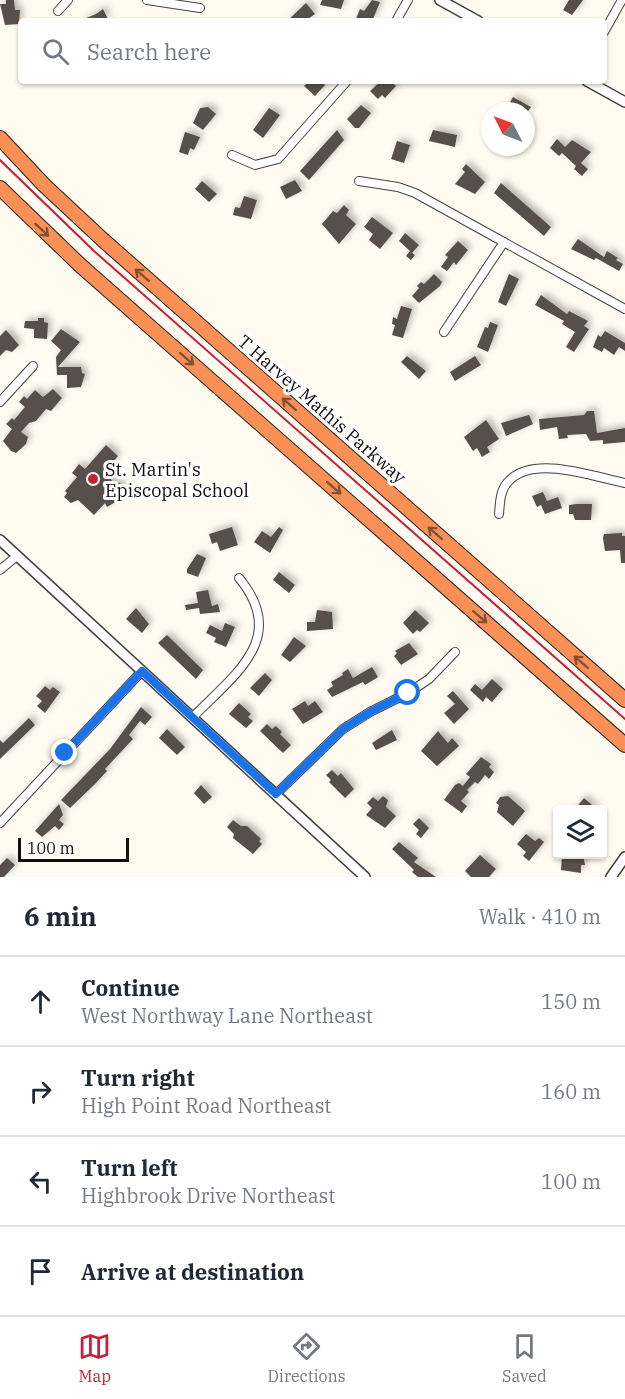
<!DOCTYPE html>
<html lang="en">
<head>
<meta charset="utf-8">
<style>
  body { margin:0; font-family:"IBM Plex Serif",serif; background:#f6f6f7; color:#1f2937 }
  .controls { position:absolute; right:18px; bottom:18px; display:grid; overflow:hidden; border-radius:6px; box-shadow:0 2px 4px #0004 }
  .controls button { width:54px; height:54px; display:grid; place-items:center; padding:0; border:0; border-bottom:2px solid #e0e1e3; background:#fff; color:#1f2937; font:30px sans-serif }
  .compass { position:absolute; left:481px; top:102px; width:54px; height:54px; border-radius:50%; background:#fff; box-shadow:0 2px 4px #0004; rotate:312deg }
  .scale { position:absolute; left:18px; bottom:15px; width:111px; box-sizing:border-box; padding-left:6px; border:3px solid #0f0f0f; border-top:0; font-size:16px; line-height:21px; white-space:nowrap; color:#0f0f0f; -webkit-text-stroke:4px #fff; paint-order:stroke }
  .stop { position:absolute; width:18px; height:18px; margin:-14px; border:4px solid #1a73e8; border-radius:50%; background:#fff }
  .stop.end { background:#1a73e8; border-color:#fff; box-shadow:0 2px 6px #0008 }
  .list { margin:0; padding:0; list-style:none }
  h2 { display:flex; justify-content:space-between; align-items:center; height:78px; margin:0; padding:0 24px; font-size:26px }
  h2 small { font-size:20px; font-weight:400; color:#747a83 }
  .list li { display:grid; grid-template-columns:39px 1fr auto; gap:18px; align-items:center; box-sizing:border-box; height:90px; padding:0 24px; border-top:2px solid #e0e1e3 }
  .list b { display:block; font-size:22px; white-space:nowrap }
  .list p { margin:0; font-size:20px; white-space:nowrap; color:#747a83 }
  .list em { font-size:20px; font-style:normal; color:#747a83 }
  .icon { flex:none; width:33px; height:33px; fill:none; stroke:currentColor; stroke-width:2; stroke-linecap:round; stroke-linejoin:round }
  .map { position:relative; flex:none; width:625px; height:877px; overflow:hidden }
  .search { position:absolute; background:#fff; box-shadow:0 2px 4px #0004; left:18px; right:18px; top:18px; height:66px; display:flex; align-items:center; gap:15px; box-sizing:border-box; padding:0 21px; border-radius:6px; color:#747a83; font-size:22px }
  .sheet { height:438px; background:#fff }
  nav { display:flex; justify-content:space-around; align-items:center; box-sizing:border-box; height:84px; border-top:2px solid #e0e1e3; background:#fff; font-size:16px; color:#747a83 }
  nav a { display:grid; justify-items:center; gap:3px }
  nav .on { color:#c62039 }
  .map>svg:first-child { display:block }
</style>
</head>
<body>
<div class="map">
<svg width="625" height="877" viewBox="0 0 625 877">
  <defs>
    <filter id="shadow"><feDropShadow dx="3.5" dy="-3.5" stdDeviation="3" flood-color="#0004"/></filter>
  </defs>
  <rect width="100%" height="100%" fill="#fffbf1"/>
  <path fill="#584f4b" filter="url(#shadow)" d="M6,0H14L15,10H20L19,24L5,25L0,4H6Z
    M322,0H344L341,9L320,5Z
    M372,0L380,2L373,19L355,21L360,9L364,11Z
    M569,0H583L572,15L563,10Z
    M306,3L315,14L305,21H287Z
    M103,9L108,19L79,21L96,14Z
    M309,81H321L325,85L315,96L304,86Z
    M381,81H390L396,86L385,98L382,95L378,99L370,91Z
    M513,97L531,107L528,111H505Z
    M361,105L371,113L359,128H355L347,119Z
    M208,107L216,114L203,130L193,123L200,108Z
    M269,108L280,115L263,138L253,130Z
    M337,130L344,140L309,180L300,171Z
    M433,130L457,135L455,147L429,141Z
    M185,132L200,137L194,150L190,148L188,155L179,152Z
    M557,139L565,147L572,140L591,152L581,163L588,169L582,176L574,169L576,166L562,153L559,156L550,148Z
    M397,141L410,145L404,163L391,159Z
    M466,164L485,182L475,194L455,184L465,172L462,169Z
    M295,180L302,191L286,199L280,187Z
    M202,181L217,194L209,202L195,189Z
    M501,183L551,227L544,236L494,193Z
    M244,196L257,200L251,219L233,215L235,207L240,208Z
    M344,205L349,210L346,215L356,224L339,244L322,224L333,211L337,213Z
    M372,217L393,233L380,249L369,240L373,234L364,227Z
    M405,233L419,245L412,253L415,255L411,260L406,256L410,251L399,241Z
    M578,239L604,257L607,251L618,258L616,260L623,264L619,271L596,258L594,260L571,249Z
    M458,241L468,250L456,265L454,262L447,271L441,267L448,257L445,255Z
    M434,274L442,282L440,286L419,303L412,296L419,288L417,286L421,282L424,284Z
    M509,274L519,279L506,306L498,302Z
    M541,295L567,314L569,311L588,321L584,326L589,329L574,352L566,347L575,332L562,324L564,321L535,305Z
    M401,306L412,309L403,338L392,335L395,325L392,324L393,317L397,319Z
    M38,318H44V322L48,323L47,339L34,338V329L24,328L25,321H38Z
    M490,322L498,325L488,352L477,347L485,327L488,328Z
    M61,329L80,342L58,367H81L82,373L85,374L81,387L67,388V375H57L56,357L61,350L51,341Z
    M6,330L19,345L12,352L6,350L0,356V336Z
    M605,331L625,343V351L619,347L614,355L604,348L602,352L593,347L598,335L601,337Z
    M407,356L426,371L419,379L401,362Z
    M475,356L481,365L455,381L450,372Z
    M53,389L62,398L51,411L46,409L36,421L29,423L21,432L28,437L26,444L16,453L11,451L3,441L12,429L6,424L12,418L14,420L25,407L19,402L24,396L27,399L35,390L43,397Z
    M587,411H594L597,433L625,428V442L603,444V440L590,441L586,434L567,435L568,438L559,439L557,427L540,430L539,419L584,415Z
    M529,415L533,424L506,436L501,423Z
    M486,420L499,439L487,447L490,452L482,457L477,448L473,451L464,437Z
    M106,445L118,456L106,470L113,483H120L125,491L122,493L124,497L107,507L105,503L94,515L78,500L71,503L64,497L67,493L65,491L77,477L72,473L79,464L85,469Z
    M543,492L547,501L558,497L562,508L545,514L541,505L537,507L532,496Z
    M576,504H592L591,520H575L573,514H569V505Z
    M232,527L238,545L220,551L217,542L212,544L209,534Z
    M279,527L283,530L270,553L254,542L262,531L271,537Z
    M622,533V536H625V563H621L620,550L605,551L603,538L604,534Z
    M197,554L206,558L198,577L187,573V569Z
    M279,572L295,585L289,593L273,580Z
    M208,590L212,606L218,604L220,612L200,614L199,608L186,610L185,605L198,603L196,592Z
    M136,608L149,624L142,633L126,619Z
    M317,610L332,612L333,629L307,631V622H315Z
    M415,610L429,623L420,632L417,630L413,634L403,623Z
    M225,623L235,627L226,647L214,642L216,638L206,633L210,625L222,631Z
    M167,635L203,670L196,679L158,643Z
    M294,637L306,646L290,662L281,655Z
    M409,643L418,654L401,665L394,656L397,653L395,651Z
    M372,667L378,677L375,679L365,685L363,682L332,697L327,690L333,686L331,682L343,675L342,673L348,669L353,678Z
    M265,673L272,680L259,696L250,688Z
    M492,679L503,689L492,702L486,697L483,702L470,690L475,684L482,690Z
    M45,686L50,690L53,687L60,692L45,713L37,706L42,701L36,696Z
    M453,691L469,709L454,724L444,713L455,704L447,696Z
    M305,701L308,706L315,701L323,712L303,724L292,709Z
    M239,703L251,714L248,717L253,721L246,728L229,714Z
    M141,707L152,717L145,725L140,721L129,735L133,739L105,769L107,771L95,784L70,808L61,800L110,749Z
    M29,718L35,725L0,759V740L3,743Z
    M267,724L272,729L276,726L282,732L280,734L291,745L283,753L260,731Z
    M167,729L185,747L177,755L159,738Z
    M392,730L397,740L376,750L372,743Z
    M438,731L448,743L452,738L459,746L437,766L421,751Z
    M481,757L491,764L489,767L494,772L489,779L485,775L478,784L475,782L467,790L469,792L461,801L467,806L462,813L444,800L455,785L459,783L463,786L470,777L466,774Z
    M332,770L338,776L341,773L354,789L345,798L329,782L331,780L326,775Z
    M201,785L212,797L204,804L194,793Z
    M383,796L388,800L386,807L396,816L385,828L366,815L372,808L367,803L373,797L378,801Z
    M508,796L525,811L513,826L497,812L499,805L496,803L500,797Z
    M584,798L598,810H574Z
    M59,804L63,815L59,820L64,824L59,830L55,826L42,837L35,831Z
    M419,818L429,828L421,838L416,834L419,830L413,824Z
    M233,820L241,826H247L261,839L259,841L262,844L253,854L233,838L234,834L227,827Z
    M526,834L535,841L539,838L544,842L529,861L523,856L526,852L517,844Z
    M399,842L418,858L414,862L436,877H418L412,872L414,870L392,849Z
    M480,855L496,869L489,877H471L465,871Z
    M562,855H583L585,865H581V873L561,870Z
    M7,858L15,865L4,877H0V865Z"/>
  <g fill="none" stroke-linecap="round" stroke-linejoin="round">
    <defs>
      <path id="minor" d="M147,0L200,8
        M58,11L68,0
        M396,21L408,0
        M604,32L622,0
        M232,155L255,165L278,159L347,81
        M359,181L398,187L415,193L625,309
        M444,332L504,242
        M0,402L33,366
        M499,514C500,503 500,491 507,483C531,453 595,477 625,483
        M0,570L17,556
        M193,717C235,674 289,638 239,578
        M276,794L343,729L370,712L408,693L429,679L455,652
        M0,823L142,671"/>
      <path id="tertiary" d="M440,0L478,21
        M587,81L625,102
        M0,540L365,877
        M611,877L625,857"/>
      <path id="motorway" d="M0,138L44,185L103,240L625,700
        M0,188L81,266L625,745"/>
    </defs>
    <use href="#minor" stroke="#424242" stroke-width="10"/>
    <use href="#tertiary" stroke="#424242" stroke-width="12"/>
    <use href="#motorway" stroke="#202020" stroke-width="16"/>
    <use href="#minor" stroke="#fff" stroke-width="8"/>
    <use href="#tertiary" stroke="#fff" stroke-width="9"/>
    <use href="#motorway" stroke="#fa9055" stroke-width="14"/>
    <path stroke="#c62039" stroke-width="2" d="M0,160L94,251L625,719"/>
  </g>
  <defs><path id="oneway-shaft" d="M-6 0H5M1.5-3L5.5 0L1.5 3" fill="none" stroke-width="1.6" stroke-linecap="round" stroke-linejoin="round" transform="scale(1.5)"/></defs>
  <g stroke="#845032">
    <use href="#oneway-shaft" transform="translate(42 230) rotate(43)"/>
    <use href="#oneway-shaft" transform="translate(142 275) rotate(-139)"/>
    <use href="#oneway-shaft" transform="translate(187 359) rotate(41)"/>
    <use href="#oneway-shaft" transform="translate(289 404) rotate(-139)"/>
    <use href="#oneway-shaft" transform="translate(334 488) rotate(41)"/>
    <use href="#oneway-shaft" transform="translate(435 533) rotate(-139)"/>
    <use href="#oneway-shaft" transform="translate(480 617) rotate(41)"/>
    <use href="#oneway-shaft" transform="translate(581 662) rotate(-139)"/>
  </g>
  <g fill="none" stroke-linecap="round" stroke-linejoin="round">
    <path stroke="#1a73e8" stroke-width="8" d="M65,753L142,671L276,794L343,729L370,712L408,693"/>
  </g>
  <circle fill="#c62039" stroke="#fff" stroke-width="2" cx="93" cy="479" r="6"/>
  <g text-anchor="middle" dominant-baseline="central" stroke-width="6" stroke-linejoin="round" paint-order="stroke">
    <g font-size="18" fill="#0f0f0f" stroke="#fff">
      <text transform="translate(322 409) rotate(41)">T Harvey Mathis Parkway</text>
    </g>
    <g font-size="18" fill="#0f0f0f" stroke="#fff" text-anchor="start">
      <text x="105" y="469">St. Martin's<tspan x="105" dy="21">Episcopal School</tspan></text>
    </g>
  </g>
</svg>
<div class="controls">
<button><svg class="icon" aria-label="layers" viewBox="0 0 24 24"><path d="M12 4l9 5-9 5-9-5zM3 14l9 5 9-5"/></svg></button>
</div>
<svg class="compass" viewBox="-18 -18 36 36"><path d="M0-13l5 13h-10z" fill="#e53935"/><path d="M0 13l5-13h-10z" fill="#747a83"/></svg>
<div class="scale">100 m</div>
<div class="stop" style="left:408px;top:693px"></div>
<div class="stop end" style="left:65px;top:753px"></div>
<div class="search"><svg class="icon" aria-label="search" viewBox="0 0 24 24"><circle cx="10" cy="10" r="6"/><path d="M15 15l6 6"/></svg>Search here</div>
</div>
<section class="sheet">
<h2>6 min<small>Walk · 410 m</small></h2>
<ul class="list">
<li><svg class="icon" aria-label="ahead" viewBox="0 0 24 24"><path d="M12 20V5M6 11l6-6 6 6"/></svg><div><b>Continue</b><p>West Northway Lane Northeast</p></div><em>150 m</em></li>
<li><svg class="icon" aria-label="right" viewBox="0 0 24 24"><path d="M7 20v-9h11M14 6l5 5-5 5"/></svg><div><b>Turn right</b><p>High Point Road Northeast</p></div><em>160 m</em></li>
<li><svg class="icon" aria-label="left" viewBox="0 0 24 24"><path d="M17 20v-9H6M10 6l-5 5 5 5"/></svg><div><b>Turn left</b><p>Highbrook Drive Northeast</p></div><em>100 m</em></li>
<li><svg class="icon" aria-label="arrive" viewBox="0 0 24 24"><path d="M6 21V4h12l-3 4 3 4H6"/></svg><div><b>Arrive at destination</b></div></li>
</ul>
</section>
<nav>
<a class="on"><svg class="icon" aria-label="map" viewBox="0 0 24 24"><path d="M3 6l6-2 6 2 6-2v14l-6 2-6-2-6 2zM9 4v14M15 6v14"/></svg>Map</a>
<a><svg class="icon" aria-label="directions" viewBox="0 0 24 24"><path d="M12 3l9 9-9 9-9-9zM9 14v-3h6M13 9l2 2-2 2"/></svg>Directions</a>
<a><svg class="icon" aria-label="saved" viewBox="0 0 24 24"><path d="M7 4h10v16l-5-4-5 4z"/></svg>Saved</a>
</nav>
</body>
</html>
